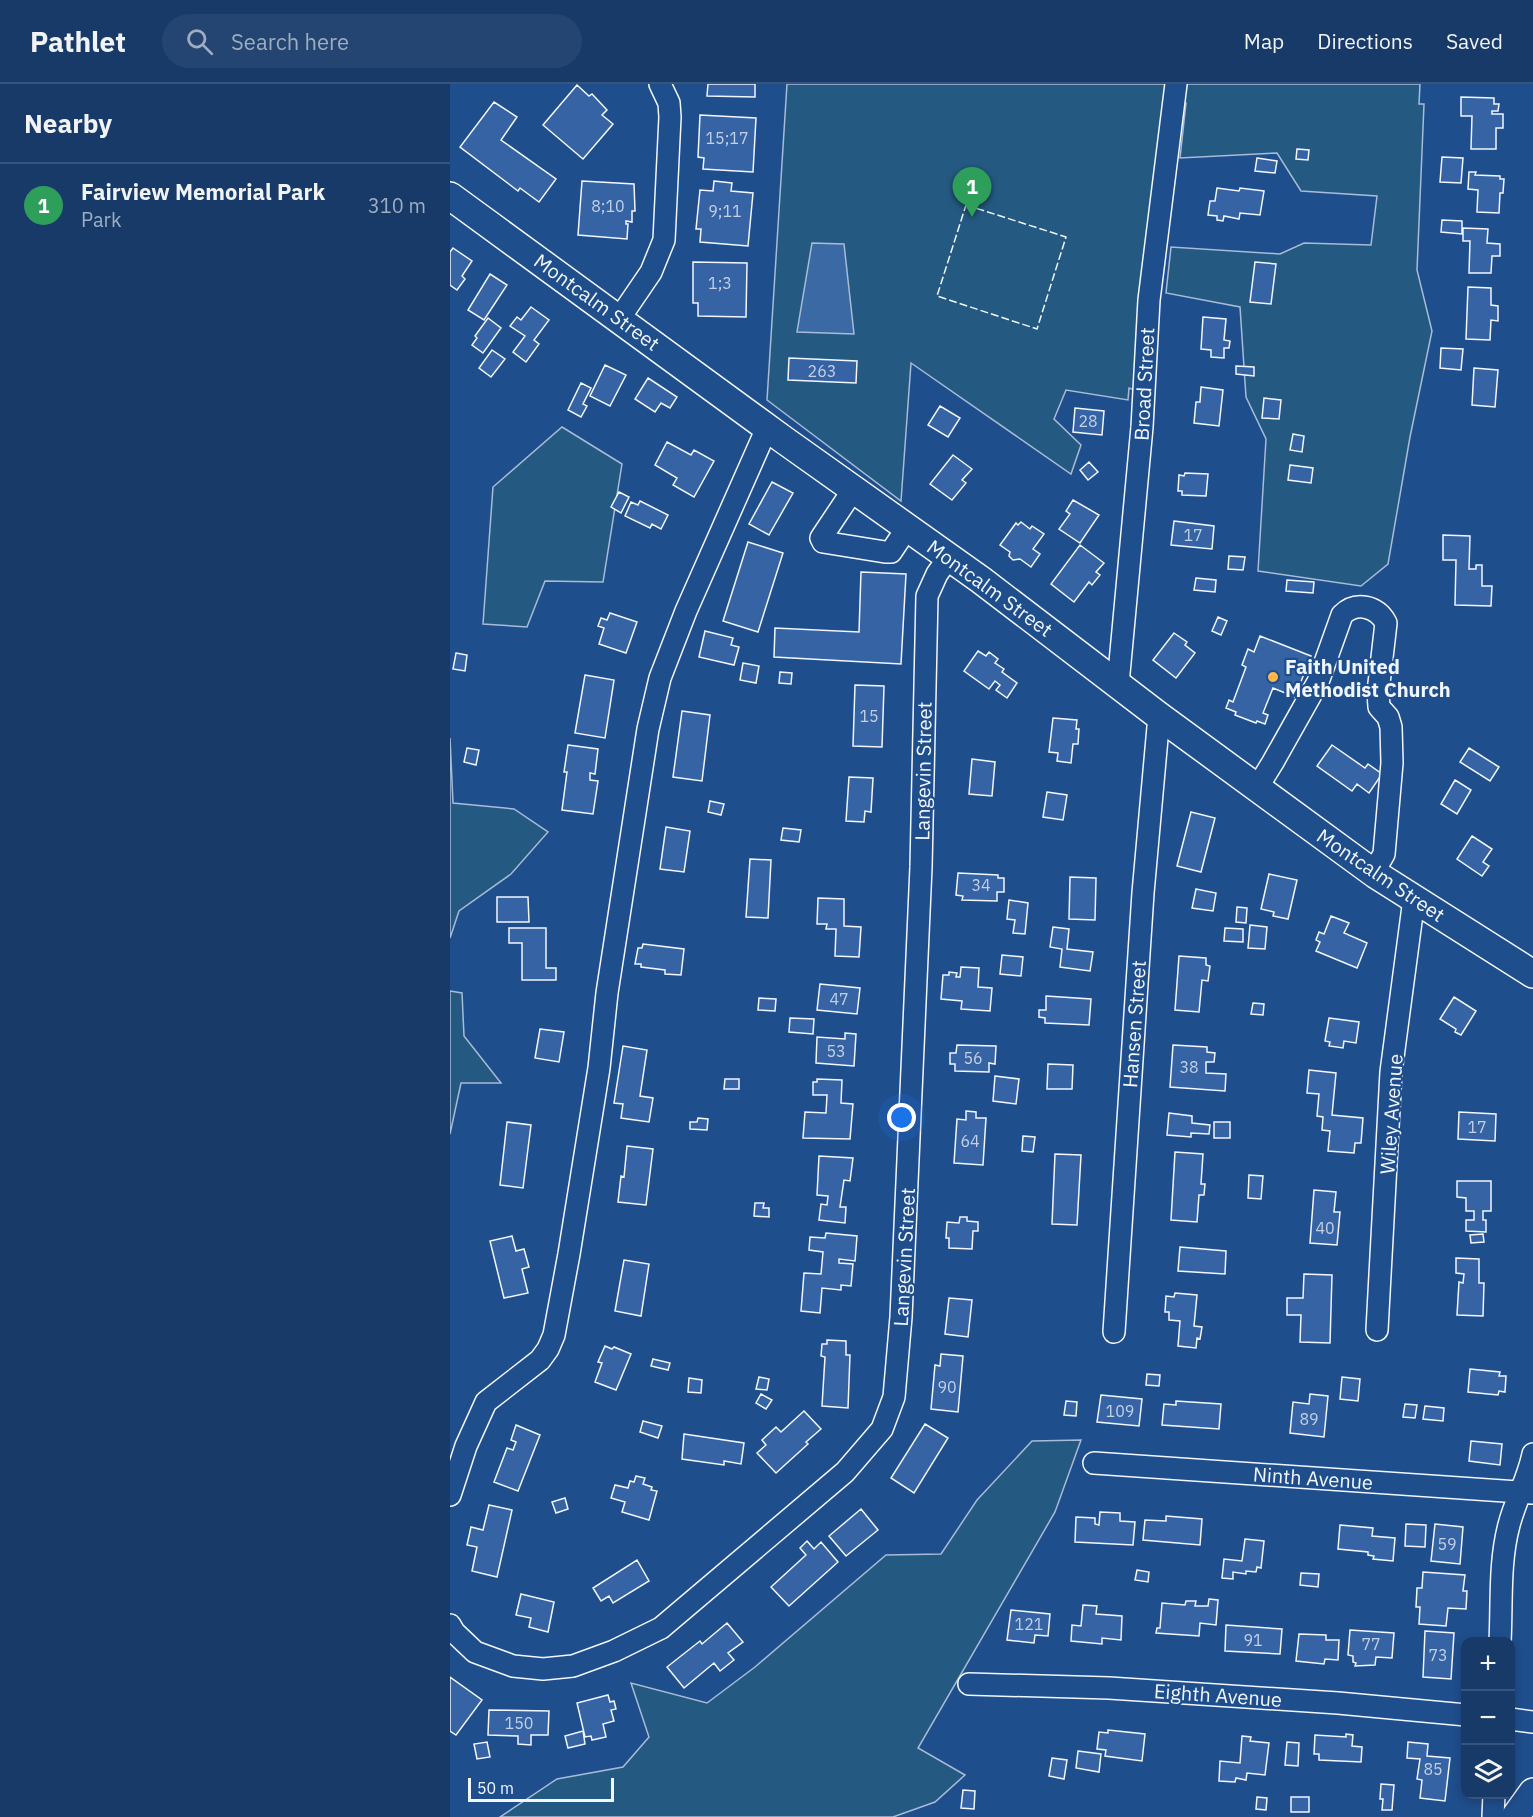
<!DOCTYPE html>
<html lang="en">
<head>
<meta charset="utf-8">
<style>
  body { margin:0; font-family:"IBM Plex Sans",sans-serif; background:#244571; color:#f1f3f6 }
  .controls { position:absolute; right:18px; bottom:18px; display:grid; overflow:hidden; border-radius:12px; box-shadow:0 3px 9px #0003 }
  .controls button { width:54px; height:54px; display:grid; place-items:center; padding:0; border:0; border-bottom:2px solid #36547d; background:#173a69; color:#f1f3f6; font:30px sans-serif }
  .scale { position:absolute; left:18px; bottom:15px; width:146px; box-sizing:border-box; padding-left:6px; border:3px solid #f2f6ff; border-top:0; font-size:16px; line-height:21px; white-space:nowrap; color:#f2f6ff; -webkit-text-stroke:4px #1f4e8c; paint-order:stroke }
  .you { position:absolute; left:452px; top:1034px; width:21px; height:21px; margin:-15px; border:4px solid #fff; border-radius:50%; background:#1a73e8; box-shadow:0 0 0 9px #1a73e833 }
  .badge { display:grid; place-items:center; width:39px; height:39px; border-radius:50%; background:#90b9f0; color:#fff; font-size:20px; font-weight:700 }
  .pin { position:absolute; translate:-50% -50px; filter:drop-shadow(0 2px 3px #0008) }
  .pin::after { content:''; position:absolute; top:32px; width:21px; height:18px; background:inherit; clip-path:polygon(0 0,100% 0,50% 100%) }
  .list { margin:0; padding:0; list-style:none }
  h2 { display:flex; justify-content:space-between; align-items:center; height:78px; margin:0; padding:0 24px; font-size:26px }
  h2 small { font-size:20px; font-weight:400; color:#9eadc0 }
  .list li { display:grid; grid-template-columns:39px 1fr auto; gap:18px; align-items:center; box-sizing:border-box; height:84px; padding:0 24px; border-top:2px solid #36547d }
  .list b { display:block; font-size:22px; white-space:nowrap }
  .list p { margin:0; font-size:20px; white-space:nowrap; color:#9eadc0 }
  .list em { font-size:20px; font-style:normal; color:#9eadc0 }
  .icon { flex:none; width:33px; height:33px; fill:none; stroke:currentColor; stroke-width:2; stroke-linecap:round; stroke-linejoin:round }
  .map { position:relative; flex:none; width:1083px; height:1733px; overflow:hidden }
  header { display:flex; align-items:center; gap:36px; box-sizing:border-box; height:84px; padding:0 30px; background:#173a69; border-bottom:2px solid #36547d }
  header strong { font-size:28px }
  nav { display:flex; gap:33px; margin-inline-start:auto; font-size:21px }
  .search { width:420px; height:54px; background:#244571; display:flex; align-items:center; gap:15px; box-sizing:border-box; padding:0 21px; border-radius:33px; color:#9eadc0; font-size:22px }
  main { display:flex }
  aside { flex:1; background:#173a69 }
  .map>svg:first-child { display:block }
</style>
</head>
<body>
<header>
<strong>Pathlet</strong>
<div class="search"><svg class="icon" aria-label="search" viewBox="0 0 24 24"><circle cx="10" cy="10" r="6"/><path d="M15 15l6 6"/></svg>Search here</div>
<nav><a>Map</a><a>Directions</a><a>Saved</a></nav>
</header>
<main>
<aside>
<h2>Nearby<small></small></h2>
<ul class="list">
<li><span class="badge" style="background:#2e9e5b">1</span><div><b>Fairview Memorial Park</b><p>Park</p></div><em>310 m</em></li>
</ul>
</aside>
<div class="map">
<svg width="1083" height="1733" viewBox="0 0 1083 1733">
  <rect width="100%" height="100%" fill="#1f4e8c"/>
  <path fill="#245a82" stroke="#a8bbd7" stroke-width="1.5" d="M337,0H970L969,20H974L967,186L982,247L960,353L938,480L911,502L808,487L816,355L796,313L790,223L716,209L721,163L830,170L854,159L921,161L927,112L851,107L827,69L730,74L736,19L730,18L696,310L679,304L678,316L616,306L604,335L631,361L621,390L461,279L451,417L317,316Z
    M112,343L172,380L153,498L95,497L77,543L33,540L43,403Z
    M0,654L3,719L64,725L98,748L61,790L9,827L0,854Z
    M0,907L12,909L14,952L51,999H11L0,1050Z
    M631,1356L605,1428L468,1664L515,1691L485,1718L443,1733H50L107,1695L173,1683L199,1653L181,1599L257,1619L305,1583L436,1471L491,1470L527,1416L582,1357Z"/>
  <path fill="#3b69a3" stroke="#a8bbd7" stroke-width="1.5" d="M362,159L394,160L404,250L347,248Z"/>
  <path fill="#3563a3" stroke="#f2f6ff" stroke-width="1.5" d="M258,0H305V13L257,12Z
    M127,1L139,12L142,10L157,26L152,31L163,40L133,75L93,41Z
    M1011,13L1044,14V20H1049L1048,27H1042V30H1053V44H1046V65H1021L1022,32H1011Z
    M44,18L67,33L51,56L106,95L89,118L70,104L68,107L10,63Z
    M250,31L306,34L303,88L253,85L254,74L248,73Z
    M847,65L859,66L858,76L846,75Z
    M992,73L1013,74L1011,99L990,98Z
    M807,74L827,77L825,89L805,87Z
    M1019,88H1026L1025,91L1050,92V95H1054L1053,109H1050L1049,129L1027,128L1028,106L1018,105Z
    M132,97L184,100L185,127H182V138L176,137V140H178L177,155L128,151Z
    M264,97L282,99L281,107L303,109L298,162L250,158L251,145H246L250,106L263,107Z
    M767,104L789,107L790,104L814,107L810,131L790,129L789,135L774,132L773,137L767,136V132L758,131L760,117H765Z
    M992,136L1012,137V150L991,148Z
    M1013,144L1038,145L1037,159L1050,160V172H1042L1041,189H1019L1020,157H1013Z
    M3,164L22,177L12,192L15,195L7,206L0,201V168Z
    M243,178L297,179L296,233L248,232V219H243Z
    M805,178L826,180L821,220L800,218Z
    M40,190L57,201L34,236L18,226Z
    M1018,203L1041,204V221L1048,222V237L1041,236L1040,256L1016,255Z
    M81,223L99,236L84,256L89,260L76,278L63,268L75,252L60,242L67,233L71,236Z
    M753,233L776,235L774,256L780,257L779,264H774V274L761,273V266L751,265Z
    M38,234L51,244L33,269L22,261L27,254L25,252Z
    M991,264L1013,265L1011,286L990,284Z
    M42,266L55,275L41,293L29,284Z
    M339,274L407,277L406,299L338,296Z
    M155,281L176,291L160,322L140,312Z
    M786,282L804,283V292L786,290Z
    M1024,284L1048,286L1045,323L1022,321Z
    M198,294L227,313L220,324L211,319L205,328L185,315Z
    M131,299L141,304L133,320L137,322L131,333L118,326Z
    M751,303L773,306L769,342L744,339L746,318H750Z
    M814,314L831,316L829,335L812,334Z
    M490,322L510,334L498,353L478,341Z
    M625,324L654,327L652,351L623,348Z
    M843,350L854,352L852,368L840,366Z
    M217,358L241,371L244,366L264,377L244,413L223,401L227,394L205,381Z
    M503,371L522,385L512,396L516,399L502,416L480,400Z
    M639,378L648,388L638,396L630,386Z
    M840,381L863,384L861,399L838,396Z
    M735,389L758,390L756,412L732,411V407H728L729,391L734,392Z
    M322,398L343,409L319,451L299,440Z
    M169,408L179,413L171,429L161,423Z
    M623,416L649,431L630,459L609,445L620,430L616,427Z
    M190,417L218,431L211,445L202,440L200,444L175,432L181,418L188,421Z
    M724,437L764,442L762,465L721,461Z
    M571,438L580,445L582,442L594,450L583,465L590,470L581,483L570,475L563,476L559,472L560,468L550,461L566,439L568,441Z
    M993,451L1020,452L1019,485H1026V481H1032V502H1042L1041,522L1005,521L1006,476H993Z
    M298,458L333,469L308,548L273,537Z
    M630,461L654,479L646,488L650,491L642,501L639,498L624,518L601,500Z
    M779,472L795,473L793,486L778,485Z
    M411,488L456,490L451,580L324,573L325,544L409,548Z
    M746,494L766,496L765,508L744,506Z
    M837,496L864,498L863,509L836,507Z
    M160,529L187,538L176,569L149,560L154,544L148,542L151,534L157,536Z
    M768,533L777,537L771,551L762,547Z
    M255,547L283,554L281,561L289,563L284,581L249,573Z
    M724,549L737,558L735,561L745,569L726,594L703,576Z
    M810,552L861,572L845,613L823,604L813,629L818,631L815,640L807,637L806,639L785,631L786,628L776,624L779,616L783,618L796,583L792,581L798,565L804,568Z
    M528,567L536,572L539,568L548,575L545,579L554,585L552,588L567,599L557,614L546,606L550,601L545,597L539,605L514,587Z
    M6,569L17,571L15,587L3,585Z
    M293,579L309,582L306,599L290,596Z
    M330,588L342,589L341,600L329,599Z
    M135,591L164,596L155,654L125,649Z
    M405,601L434,602L432,663L403,662Z
    M232,627L260,631L252,697L223,693Z
    M603,634L627,636L626,645H629L628,660H623L621,679L607,677L608,669L599,668Z
    M118,661L148,665L145,690L140,689V696L148,697L143,730L112,726L117,688H114Z
    M882,661L915,684L918,680L932,690L919,709L907,700L902,707L867,682Z
    M17,664L29,666L26,681L14,678Z
    M1019,664L1049,683L1040,697L1010,678Z
    M522,675L545,678L542,712L519,710Z
    M399,693L423,694L421,728L415,727L414,738L396,737Z
    M1005,696L1021,706L1007,730L991,720Z
    M597,708L617,711L613,736L593,733Z
    M260,717L274,720L271,731L258,728Z
    M741,728L765,734L751,788L727,782Z
    M216,743L240,747L234,788L210,785Z
    M333,744L351,746L349,758L331,756Z
    M1022,752L1042,765L1033,778L1039,782L1032,792L1007,775Z
    M300,775L321,776L318,834L296,833Z
    M508,789L548,791V794H554V808H547V817L512,816L513,812L506,811Z
    M819,790L847,796L838,835L823,832L824,828L811,825Z
    M620,793L646,794L645,836L619,835Z
    M746,805L766,809L763,827L742,824Z
    M47,813H78L79,838H47Z
    M368,814L394,815V842L411,843L409,873L385,872L386,845H376L377,840H367Z
    M559,816L578,819L575,850L563,849L565,836L557,835Z
    M787,823L797,824L796,839L786,838Z
    M881,832L899,839L894,849L917,859L907,884L866,867L870,858L866,856L869,848L874,850Z
    M800,841L817,843L815,865L798,864Z
    M603,843L619,845L617,865L643,868L640,887L610,883L612,865L600,863Z
    M59,844H96V884H106V896H72V859H59Z
    M775,844L793,845V858L774,857Z
    M193,860L234,865L231,891L215,890V886L191,883V880H185L188,864H192Z
    M552,871L573,873L571,892L550,890Z
    M729,872L756,874V881L760,882L758,897L752,896L749,928L725,926Z
    M511,883L529,884L528,903L542,904L540,927L511,925L512,917L491,915L493,891H499V888L507,889L506,893H510Z
    M370,900L410,904L407,930L367,926Z
    M596,912L641,915L639,941L595,939V934L589,933V926H596Z
    M1004,913L1026,927L1011,951L1005,948L1006,945L990,935Z
    M309,914L326,915L325,927L308,926Z
    M803,919L814,920L813,931L801,930Z
    M340,934L364,935L363,950L339,948Z
    M879,934L909,938L906,959L894,957L893,964L879,962L880,958L875,957Z
    M90,945L114,948L109,978L85,974Z
    M395,949L406,950L404,982L366,979L367,953L395,955Z
    M507,961L546,962L545,980L539,979V988L505,987V980H500V969H506Z
    M723,961L757,963V968L765,969L764,978H756V989L776,990L775,1007L720,1003Z
    M173,962L197,966L190,1012L203,1014L199,1038L171,1034L173,1020L164,1019Z
    M598,980L623,981L622,1005H597Z
    M859,986L886,989L882,1031L913,1034L911,1059H905L904,1069L878,1067L880,1047L872,1046L873,1033L867,1032L869,1010L857,1009Z
    M545,992L569,995L566,1020L543,1017Z
    M275,995H289V1005H274Z
    M367,995L392,996L391,1019L403,1020L400,1055L353,1054L355,1028L376,1029L377,1011H363V998H367Z
    M516,1027L526,1028V1034H536L533,1081L504,1079L507,1035L516,1036Z
    M1009,1028L1046,1030L1045,1057L1008,1055Z
    M719,1029L742,1032V1039L760,1041L759,1050L741,1049V1053L717,1051Z
    M248,1034L258,1035L257,1046L240,1045V1038H247Z
    M57,1038L81,1041L73,1104L50,1101Z
    M764,1038H780V1054H764Z
    M573,1052L585,1053L583,1068L572,1067Z
    M177,1062L203,1065L196,1121L168,1118L171,1092L174,1093Z
    M725,1068L753,1070L751,1100H755L754,1111H749L747,1138L721,1136Z
    M605,1070L631,1071L627,1141L602,1140Z
    M369,1072L403,1074L400,1097L394,1096L390,1123H396L395,1139L369,1136L371,1120L377,1121L378,1112L367,1111Z
    M799,1091L813,1092L811,1115L798,1114Z
    M1007,1097H1041V1127H1033V1136H1036V1148L1016,1147V1136H1024V1127H1016V1114L1007,1113Z
    M864,1106L886,1108L884,1128H890L887,1161L860,1159Z
    M305,1119H314L313,1124H319V1133L304,1132Z
    M510,1133H517V1137L528,1138V1147H523L522,1165L499,1164V1154H496L497,1138L509,1139Z
    M376,1149L407,1152L405,1177L389,1175V1179L403,1180L401,1202L391,1201V1206L372,1204L370,1229L351,1227L354,1189L371,1190L373,1168L359,1166L360,1153L375,1154Z
    M1033,1150L1034,1158L1021,1159L1020,1151Z
    M62,1152L66,1167L74,1165L79,1183L72,1185L78,1209L54,1214L40,1157Z
    M730,1163L776,1167L775,1190L728,1187Z
    M1006,1174L1029,1175V1199H1034L1033,1232L1007,1231L1009,1198L1013,1199L1014,1190L1006,1189Z
    M174,1176L199,1180L191,1232L165,1227Z
    M854,1190L882,1191L880,1259L850,1258L851,1231H837V1214H853Z
    M725,1209L747,1211L744,1242L752,1243L750,1255L747,1254L746,1264L728,1262L730,1237L719,1236V1228H715L716,1212L724,1213Z
    M499,1214L522,1216L518,1253L495,1250Z
    M377,1256L396,1257V1271H400L398,1324L372,1322L375,1273L371,1272L372,1260H377Z
    M155,1262L162,1265L164,1263L181,1270L166,1306L145,1298L152,1279L148,1278Z
    M491,1270L513,1272L508,1328L481,1325L485,1281L490,1282Z
    M203,1275L220,1279L218,1286L201,1282Z
    M1020,1285L1050,1288L1049,1292H1056L1055,1308L1049,1307L1048,1311L1018,1308Z
    M697,1290L710,1291L709,1302L696,1301Z
    M309,1293L319,1295L317,1306L306,1305Z
    M892,1293L910,1295L908,1317L890,1315Z
    M239,1294L252,1296L251,1309L238,1308Z
    M311,1310L322,1316L316,1325L306,1319Z
    M860,1310L878,1312L874,1353L840,1349L843,1318L859,1320Z
    M651,1311L692,1315L689,1342L647,1338Z
    M616,1317L627,1318L626,1332L614,1331Z
    M726,1317L771,1320L769,1345L712,1341L714,1320L726,1321Z
    M955,1320L967,1321L965,1334L953,1333Z
    M975,1322L994,1324L993,1337L973,1335Z
    M354,1327L371,1345L356,1358L358,1360L326,1389L307,1369L316,1361L312,1356L326,1343L331,1348Z
    M193,1337L212,1342L208,1354L190,1348Z
    M475,1340L498,1354L464,1409L441,1394Z
    M66,1341L90,1351L68,1407L44,1398L57,1364L63,1366L66,1358L61,1356Z
    M234,1350L294,1359L291,1380L274,1377V1381L232,1375Z
    M1021,1357L1052,1360L1050,1381L1019,1377Z
    M186,1392L195,1394L193,1400L202,1403L201,1406L207,1407L199,1436L172,1428L175,1418L161,1414L165,1401L178,1404L180,1397L184,1398Z
    M115,1414L118,1425L106,1429L102,1418Z
    M39,1421L62,1426L47,1493L22,1487L27,1463L17,1461L21,1443L33,1446Z
    M411,1425L428,1446L396,1472L379,1452Z
    M650,1428L670,1429V1437L685,1438L683,1461L625,1458L626,1433L645,1434V1440L649,1441Z
    M716,1432L752,1435L750,1461L693,1456L695,1436L716,1437Z
    M956,1440L976,1441L975,1463L955,1462Z
    M985,1440L1013,1443L1010,1480L981,1477Z
    M890,1441L923,1444L922,1452L945,1454L943,1477L923,1475L924,1472L918,1471V1468L888,1465Z
    M795,1455L814,1457L811,1484L807,1483L806,1488L796,1487V1490L783,1488V1495L772,1494L774,1475L792,1477Z
    M357,1457L364,1465L371,1458L388,1478L339,1522L321,1503L356,1471L350,1464Z
    M187,1476L199,1497L163,1519L159,1512L151,1517L143,1504Z
    M687,1486L699,1488L698,1498L685,1496Z
    M973,1488L1015,1491L1013,1507H1017L1016,1525L998,1524L996,1542L969,1540L970,1523H966L967,1504H972Z
    M851,1489L869,1490L868,1503L850,1501Z
    M71,1510L104,1518L98,1548L79,1543L81,1534L66,1531Z
    M759,1515L768,1516L766,1541L750,1539L749,1552L706,1549L707,1544H710L712,1519L735,1521L736,1517H746L745,1522H758Z
    M633,1521L647,1522L646,1530L672,1532L671,1556L652,1554V1560L621,1557L622,1541L631,1542Z
    M561,1526L600,1530L598,1552L585,1551L584,1559L557,1556Z
    M277,1539L293,1558L278,1569L284,1576L270,1587L264,1579L234,1604L217,1583L250,1557L252,1560Z
    M776,1541L832,1545L830,1570L775,1567Z
    M900,1546L944,1549L942,1574L926,1573L925,1581L905,1582L906,1579L903,1578V1572L898,1571Z
    M975,1547L1004,1549L1001,1595L973,1593Z
    M849,1550L876,1551V1556H889L888,1576L875,1575L874,1580L846,1577Z
    M0,1593L32,1616L6,1651L0,1647Z
    M158,1611L160,1618L164,1617L166,1625L161,1626L164,1637L153,1640L156,1653L142,1656L141,1652L135,1653L127,1619Z
    M39,1626L99,1627L98,1651H81V1661L68,1660V1652L38,1651Z
    M658,1646L695,1650L692,1677L655,1672L656,1666L647,1665L649,1648L658,1649Z
    M133,1647L135,1660L118,1664L115,1652Z
    M896,1650L903,1651L902,1662L912,1663L911,1678L869,1676V1670H864L865,1651L896,1653Z
    M792,1652L801,1653L800,1657L819,1659L815,1691L797,1689L796,1696L786,1694L785,1698L769,1697L770,1677L790,1679Z
    M37,1658L40,1673L27,1675L24,1660Z
    M837,1658L849,1659L848,1682L835,1681Z
    M958,1658L978,1660L977,1672L1000,1674L995,1717L970,1714L972,1696L967,1695L970,1675L957,1674Z
    M628,1667L651,1670L649,1688L626,1684Z
    M602,1674L617,1676L614,1695L599,1692Z
    M931,1700L944,1701L942,1726H932L933,1715H930Z
    M513,1706L525,1707L524,1725L511,1724Z
    M807,1713L817,1714L816,1726L806,1725Z
    M841,1713H859V1728H841Z"/>
  <g fill="none" stroke-linecap="round" stroke-linejoin="round">
    <defs>
      <path id="minor" d="M169,235L201,188L214,156L220,33L219,19L210,0
        M403,406L371,454L373,458L435,468H441L457,444
        M668,600L692,343L699,216L726,0
        M807,704L823,678L868,598L892,531C906,517 927,522 936,539L928,608L929,623L938,633L941,643L942,679L934,770L923,789
        M927,1246L941,988L964,815
        M664,1248L693,809L709,632
        M644,1379L1083,1409
        M0,1411L16,1362L36,1318L90,1276L98,1265L104,1251L119,1170L149,984L157,909L198,645L210,594L236,527L317,344
        M0,1541L4,1548L25,1568L63,1582L93,1585L123,1582L164,1567L211,1544L395,1388L432,1345L444,1313L451,1233L471,783L477,512L487,490L499,473
        M1050,1558C1052,1519 1049,1478 1059,1441C1065,1417 1078,1395 1083,1370
        M519,1600L659,1604L888,1619L1016,1631
        M1060,1635L1083,1638
        M1043,1733L1044,1710"/>
      <path id="major" d="M0,112L334,356L531,496L709,632L925,790L1083,890
        M1065,1733L1083,1708"/>
    </defs>
    <use href="#minor" stroke="#f2f6ff" stroke-width="24"/>
    <use href="#major" stroke="#f2f6ff" stroke-width="30"/>
    <use href="#minor" stroke="#1f4e8c" stroke-width="21"/>
    <use href="#major" stroke="#1f4e8c" stroke-width="27"/>
    <path stroke="#f2f6ff" stroke-width="1.5" stroke-dasharray="8 3" stroke-linecap="butt" d="M516,121L616,153L587,245L487,212Z"/>
  </g>
  <circle fill="#ffb74d" stroke="#1f4e8c" stroke-width="2" cx="823" cy="593" r="6"/>
  <g text-anchor="middle" dominant-baseline="central" stroke-width="4.5" stroke-linejoin="round" paint-order="stroke">
    <g font-size="16" fill="#c3d1e8">
      <text x="277" y="54">15;17</text>
      <text x="158" y="122">8;10</text>
      <text x="275" y="127">9;11</text>
      <text x="270" y="199">1;3</text>
      <text x="372" y="287">263</text>
      <text x="638" y="337">28</text>
      <text x="743" y="451">17</text>
      <text x="419" y="632">15</text>
      <text x="531" y="801">34</text>
      <text x="389" y="915">47</text>
      <text x="386" y="967">53</text>
      <text x="523" y="974">56</text>
      <text x="739" y="983">38</text>
      <text x="1027" y="1043">17</text>
      <text x="520" y="1057">64</text>
      <text x="875" y="1144">40</text>
      <text x="497" y="1303">90</text>
      <text x="670" y="1327">109</text>
      <text x="859" y="1335">89</text>
      <text x="997" y="1460">59</text>
      <text x="579" y="1540">121</text>
      <text x="803" y="1556">91</text>
      <text x="921" y="1560">77</text>
      <text x="988" y="1571">73</text>
      <text x="69" y="1639">150</text>
      <text x="983" y="1685">85</text>
    </g>
    <g font-size="20" fill="#f2f6ff" stroke="#1f4e8c">
      <text transform="translate(147 218) rotate(36)">Montcalm Street</text>
      <text transform="translate(694 300) rotate(-87)">Broad Street</text>
      <text transform="translate(540 504) rotate(36)">Montcalm Street</text>
      <text transform="translate(473 687) rotate(-89)">Langevin Street</text>
      <text transform="translate(931 791) rotate(34)">Montcalm Street</text>
      <text transform="translate(684 940) rotate(-86)">Hansen Street</text>
      <text transform="translate(941 1030) rotate(-86)">Wiley Avenue</text>
      <text transform="translate(454 1173) rotate(-87)">Langevin Street</text>
      <text transform="translate(863 1394) rotate(4)">Ninth Avenue</text>
      <text transform="translate(768 1611) rotate(4)">Eighth Avenue</text>
    </g>
    <g font-size="20" font-weight="bold" fill="#f2f6ff" stroke="#1f4e8c" text-anchor="start">
      <text x="835" y="582">Faith United<tspan x="835" dy="23">Methodist Church</tspan></text>
    </g>
  </g>
</svg>
<div class="controls">
<button>+</button>
<button>−</button>
<button><svg class="icon" aria-label="layers" viewBox="0 0 24 24"><path d="M12 4l9 5-9 5-9-5zM3 14l9 5 9-5"/></svg></button>
</div>
<div class="scale">50 m</div>
<div class="you"></div>
<div class="pin badge" style="left:522px;top:133px;background:#2e9e5b">1</div>
</div>
</main>
</body>
</html>
